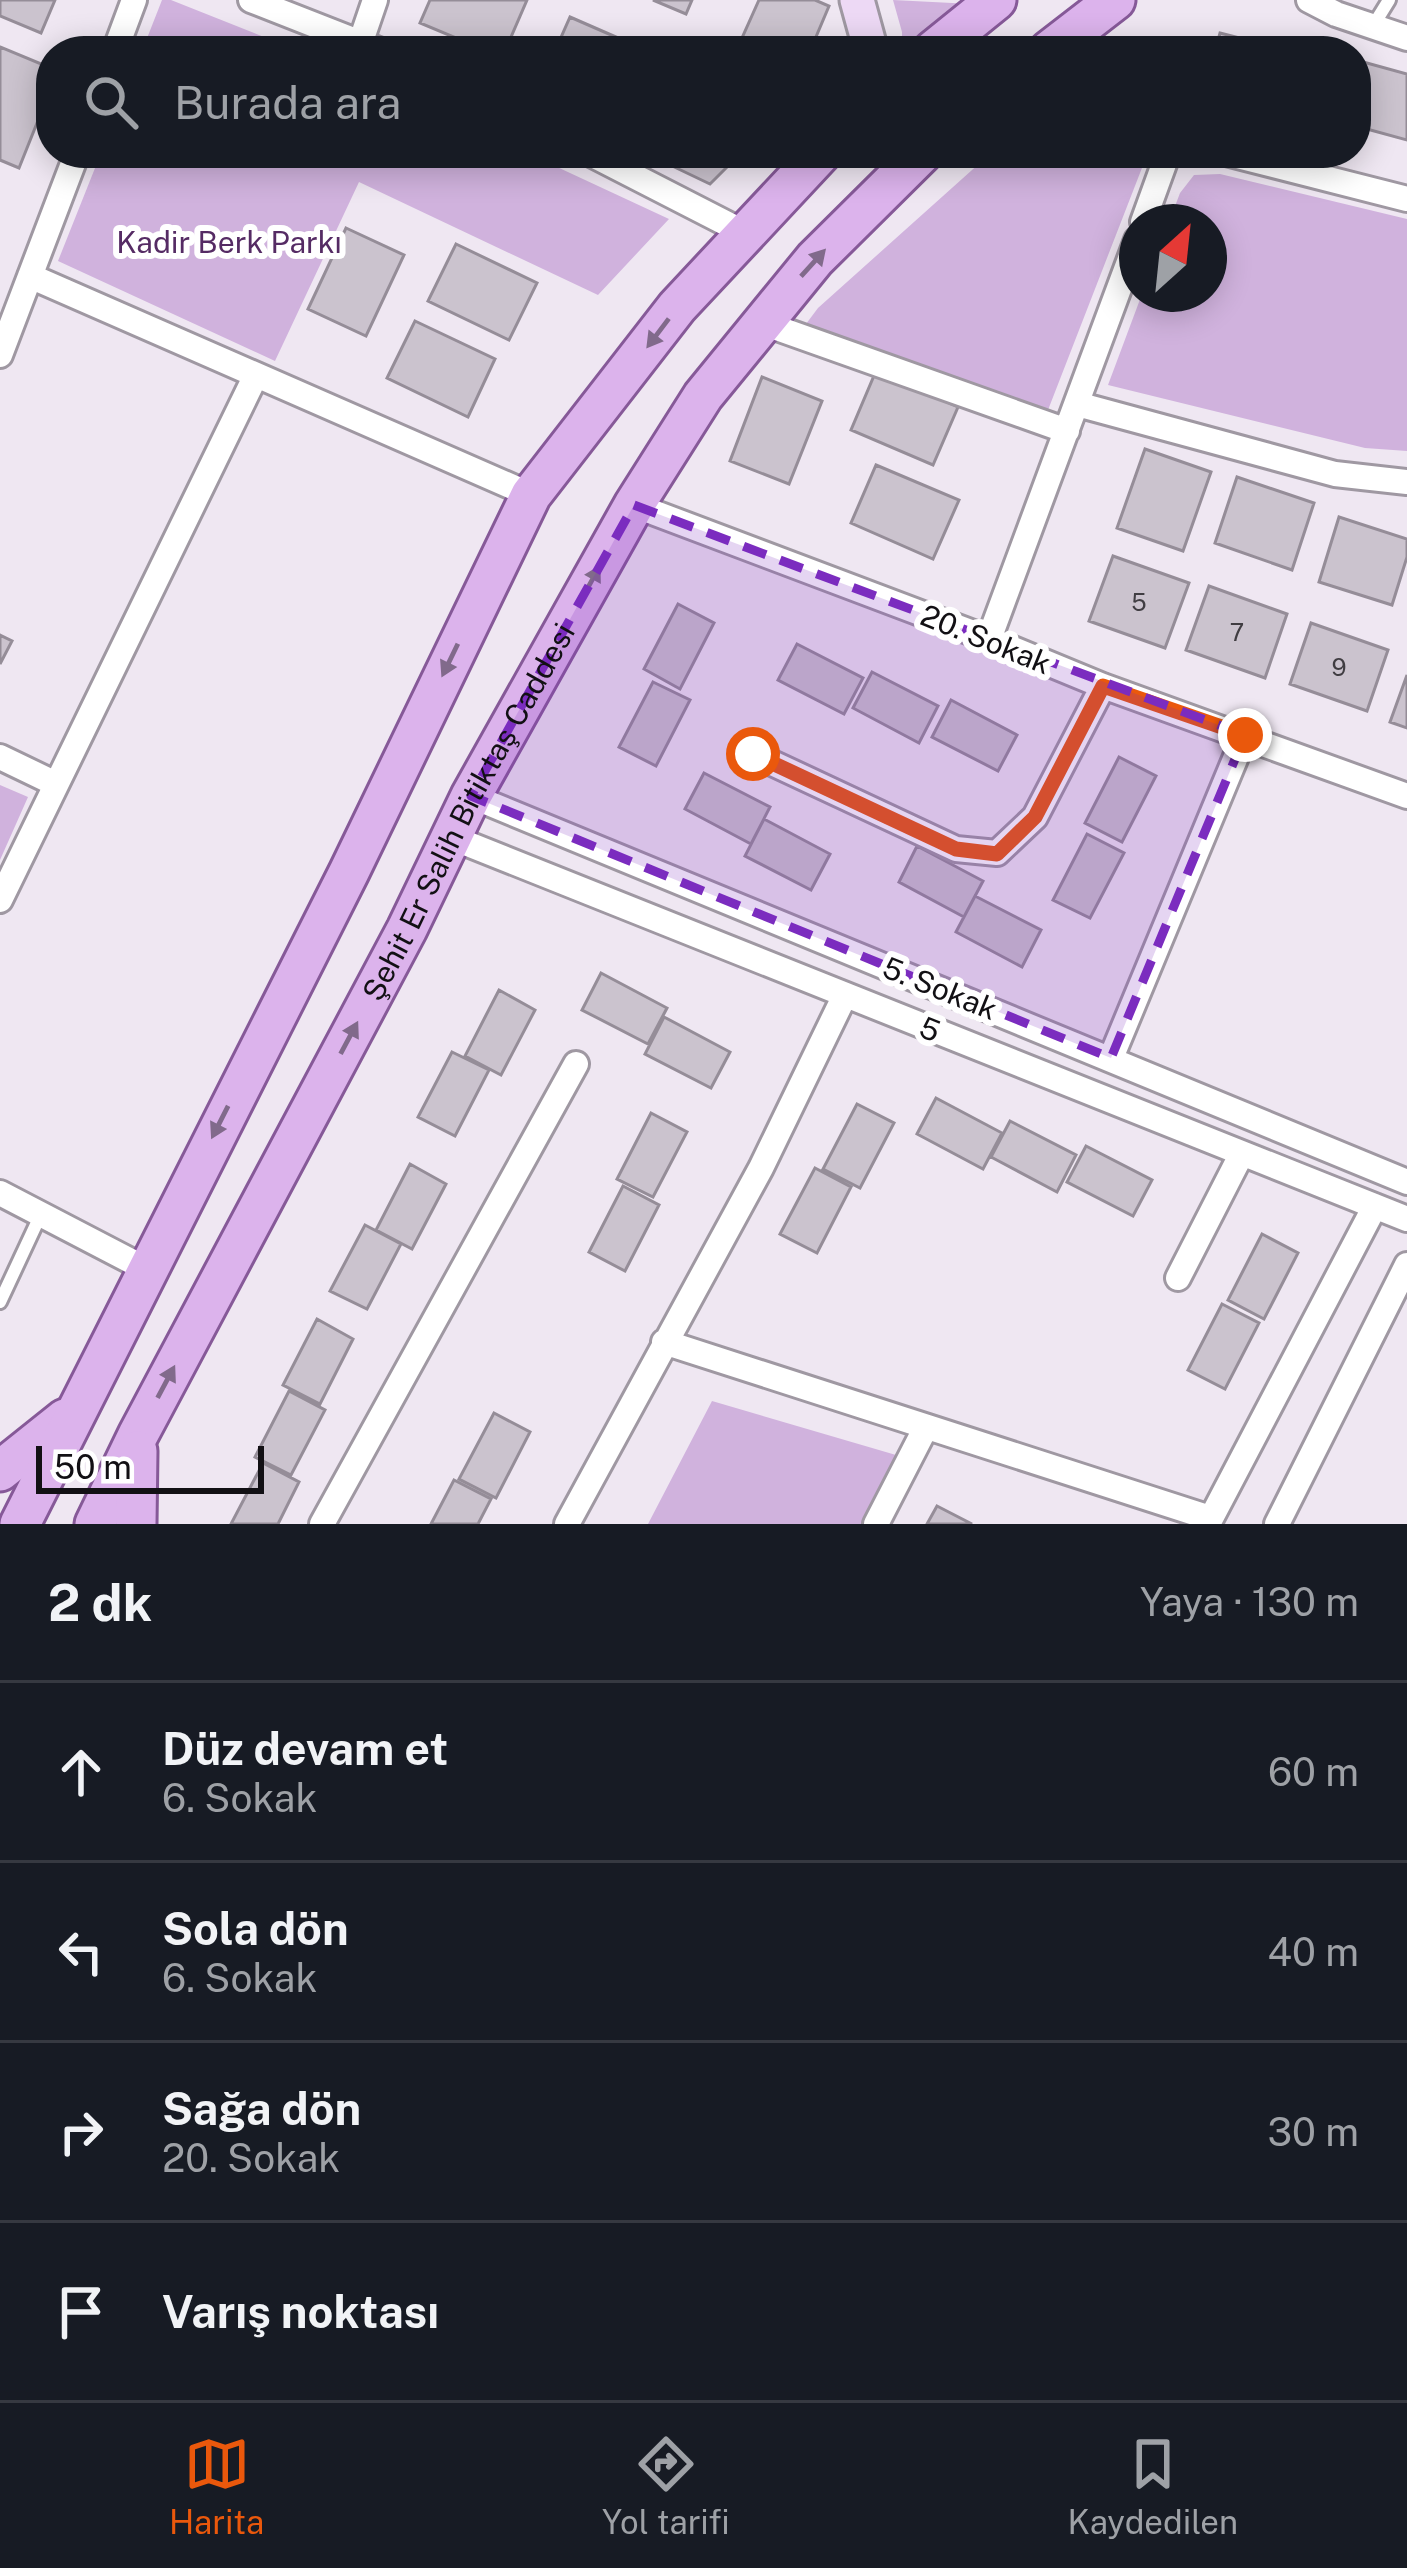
<!DOCTYPE html>
<html lang="tr">
<head>
<meta charset="utf-8">
<style>
  body { margin:0; font-family:"Public Sans",sans-serif; background:#242831; color:#f1f3f6 }
  .compass { position:absolute; left:1119px; top:204px; width:108px; height:108px; border-radius:50%; background:#171b24; box-shadow:0 6px 30px #0003; rotate:27deg }
  .scale { position:absolute; left:36px; bottom:30px; width:228px; box-sizing:border-box; padding-left:12px; border:6px solid #121014; border-top:0; font-size:33px; line-height:42px; white-space:nowrap; color:#121014; -webkit-text-stroke:9px #fff; paint-order:stroke }
  .stop { position:absolute; width:36px; height:36px; margin:-27px; border:9px solid #ea580c; border-radius:50%; background:#fff }
  .stop.end { background:#ea580c; border-color:#fff; box-shadow:0 3px 12px #0008 }
  .list { margin:0; padding:0; list-style:none }
  h2 { display:flex; justify-content:space-between; align-items:center; height:156px; margin:0; padding:0 48px; font-size:51px }
  h2 small { font-size:39px; font-weight:400; color:#9ea1a6 }
  .list li { display:grid; grid-template-columns:78px 1fr auto; gap:36px; align-items:center; box-sizing:border-box; height:180px; padding:0 48px; border-top:3px solid #363941 }
  .list b { display:block; font-size:45px; white-space:nowrap }
  .list p { margin:0; font-size:39px; white-space:nowrap; color:#9ea1a6 }
  .list em { font-size:39px; font-style:normal; color:#9ea1a6 }
  .icon { flex:none; width:66px; height:66px; fill:none; stroke:currentColor; stroke-width:2; stroke-linecap:round; stroke-linejoin:round }
  .map { position:relative; flex:none; width:1407px; height:1524px; overflow:hidden }
  .search { position:absolute; background:#171b24; box-shadow:0 6px 30px #0003; left:36px; right:36px; top:36px; height:132px; display:flex; align-items:center; gap:30px; box-sizing:border-box; padding:0 42px; border-radius:48px; color:#9ea1a6; font-size:45px }
  .sheet { height:876px; background:#171b24 }
  nav { display:flex; justify-content:space-around; align-items:center; box-sizing:border-box; height:168px; border-top:3px solid #363941; background:#171b24; font-size:33px; color:#9ea1a6 }
  nav a { display:grid; justify-items:center; gap:6px }
  nav .on { color:#ea580c }
  .map>svg:first-child { display:block }
</style>
</head>
<body>
<div class="map">
<svg width="1407" height="1524" viewBox="0 0 1407 1524">
  <rect width="100%" height="100%" fill="#efe7f2"/>
  <path fill="#d0b2dd" d="M162,0H171L299,51H142Z
    M893,0L972,4L902,51V32Z
    M101,153H527L669,219L598,295L359,182L275,361L58,261Z
    M991,153L1147,155L1048,410L806,324L818,308Z
    M1220,174L1407,219V451L1365,448L1108,385L1142,294H1209V222H1169L1180,193L1194,175Z
    M0,785L28,797L0,860Z
    M712,1401L896,1455L863,1524H648Z"/>
  <path fill="#cbc3ce" stroke="#958d98" stroke-width="3" d="M0,0H55L41,33L0,16Z
    M430,0H527L505,51H487L420,23Z
    M653,0H692L686,14Z
    M759,0H815L829,6L810,51H772L742,38Z
    M570,17L648,51H555Z
    M1220,33L1291,51H1215Z
    M723,41L743,51H708Z
    M0,47L51,68V88L19,168L0,160Z
    M1356,60L1407,74V140L1356,126Z
    M645,153H741L710,184Z
    M346,228L404,255L366,336L308,309Z
    M456,244L537,283L509,340L428,301Z
    M415,321L495,359L468,417L387,378Z
    M876,371L958,407L933,465L851,430Z
    M762,377L822,401L789,484L730,461Z
    M1145,449L1211,472L1183,551L1117,528Z
    M876,465L959,500L933,559L851,523Z
    M1237,477L1314,503L1292,570L1215,543Z
    M1339,517L1407,539V557L1392,605L1319,582Z
    M1113,556L1189,583L1165,648L1089,621Z
    M1209,586L1287,614L1265,678L1186,650Z
    M678,604L714,623L680,689L644,669Z
    M1311,623L1388,650L1367,711L1290,684Z
    M0,635L12,641L0,664Z
    M797,644L863,678L844,714L778,680Z
    M872,672L938,706L919,743L853,708Z
    M1407,675V728L1390,722Z
    M653,682L690,700L656,766L619,747Z
    M951,700L1017,735L998,771L932,737Z
    M1119,757L1156,776L1122,842L1085,823Z
    M704,773L770,807L751,844L685,809Z
    M764,819L830,854L811,890L745,856Z
    M1087,834L1124,853L1090,918L1053,900Z
    M917,846L983,881L964,917L899,882Z
    M975,896L1041,930L1022,967L956,932Z
    M601,973L667,1008L648,1044L582,1010Z
    M499,990L535,1010L501,1075L465,1056Z
    M664,1017L730,1052L711,1088L645,1054Z
    M452,1052L489,1070L455,1136L418,1117Z
    M936,1098L1002,1133L983,1169L917,1134Z
    M857,1104L894,1123L860,1188L823,1169Z
    M651,1113L687,1132L653,1197L617,1179Z
    M1010,1121L1076,1155L1057,1192L991,1157Z
    M1086,1146L1152,1180L1133,1216L1067,1182Z
    M410,1164L446,1184L412,1249L376,1230Z
    M815,1168L851,1187L817,1253L780,1234Z
    M623,1186L659,1205L625,1271L589,1252Z
    M365,1225L401,1244L367,1309L330,1291Z
    M1262,1234L1298,1253L1264,1319L1228,1300Z
    M1222,1304L1259,1323L1225,1389L1188,1370Z
    M317,1319L353,1339L320,1404L283,1385Z
    M289,1391L325,1410L291,1475L255,1457Z
    M494,1413L530,1432L496,1498L459,1479Z
    M263,1463L299,1482L278,1524H231Z
    M454,1480L491,1499L478,1524H431Z
    M937,1506L972,1524H927Z"/>
  <g fill="none" stroke-linecap="round" stroke-linejoin="round">
    <defs>
      <path id="lane" d="M1373,26L1389,0
        M0,1302L41,1214"/>
      <path id="street" d="M251,0L381,51
        M1309,0L1336,14L1407,38
        M361,41L375,0
        M115,51L134,0
        M589,153L743,232
        M1226,153L1407,199
        M1143,222L1168,153
        M30,276L531,495
        M763,323L1067,431
        M0,355L77,153
        M1077,404L1335,474L1407,482
        M634,505L989,639L1103,686L1407,796
        M989,639L1137,240
        M753,754L956,849L997,853L1035,817L1103,686
        M0,757L56,784
        M471,796L1407,1182
        M453,838L1407,1219
        M0,900L256,375
        M1111,1058L1245,735
        M0,1193L146,1269
        M1178,1278L1241,1155
        M664,1342L1210,1518
        M322,1524L576,1064
        M567,1524L761,1168L845,995
        M876,1524L926,1427
        M1208,1524L1375,1206
        M1277,1524L1407,1265"/>
      <path id="secondary" d="M857,0L871,51"/>
      <g id="primary">
        <path d="M933,51L996,0"/>
        <path d="M1049,51L1115,0"/>
        <path d="M0,1471L65,1419"/>
        <path d="M20,1524L349,872L531,495L677,307L821,153"/>
        <path id="s1" d="M95,1524L138,1435L407,929L471,796L634,505L703,396L815,259L922,153"/>
        <path d="M136,1524L137,1451"/>
      </g>
    </defs>
    <use href="#lane" stroke="#9f98a2" stroke-width="18"/>
    <use href="#street" stroke="#9f98a2" stroke-width="30"/>
    <use href="#secondary" stroke="#9f98a2" stroke-width="39"/>
    <use href="#primary" stroke="#865998" stroke-width="45"/>
    <use href="#lane" stroke="#fff" stroke-width="12"/>
    <use href="#street" stroke="#fff" stroke-width="24"/>
    <use href="#secondary" stroke="#edd9f5" stroke-width="33"/>
    <use href="#primary" stroke="#dcb3ec" stroke-width="39"/>
  </g>
  <defs><path id="oneway-solid" d="M-6-.8H1V-3.2L6.5 0L1 3.2V.8H-6Z" transform="scale(3)"/></defs>
  <g fill="#816a8b">
    <use href="#oneway-solid" transform="translate(813 263) rotate(-48)"/>
    <use href="#oneway-solid" transform="translate(658 333) rotate(127)"/>
    <use href="#oneway-solid" transform="translate(591 582) rotate(-61)"/>
    <use href="#oneway-solid" transform="translate(450 660) rotate(116)"/>
    <use href="#oneway-solid" transform="translate(349 1038) rotate(-62)"/>
    <use href="#oneway-solid" transform="translate(220 1122) rotate(117)"/>
    <use href="#oneway-solid" transform="translate(166 1382) rotate(-62)"/>
  </g>
  <g fill="none" stroke-linecap="round" stroke-linejoin="round">
    <path stroke="#ea580c" stroke-width="15" d="M753,754L956,849L997,854L1035,817L1103,686L1245,735"/>
  </g>
  <path fill="#7b2cbf" fill-opacity="0.2" stroke="#7b2cbf" stroke-width="9" stroke-dasharray="24 15" stroke-linejoin="round" d="M634,505L1245,735L1111,1058L471,796Z"/>
  <g text-anchor="middle" dominant-baseline="central" stroke-width="12" stroke-linejoin="round" paint-order="stroke">
    <g font-size="24" fill="#403d42">
      <text x="1139" y="602">5</text>
      <text x="1237" y="632">7</text>
      <text x="1339" y="667">9</text>
    </g>
    <g font-size="30" fill="#552b64" stroke="#fff">
      <text x="229" y="242">Kadir Berk Parkı</text>
    </g>
    <g font-size="30" fill="#121014" stroke="#fff">
      <text transform="translate(986 639) rotate(22)">20. Sokak</text>
      <text stroke="none"><textPath href="#s1" startOffset="804">Şehit Er Salih Bitiktaş Caddesi</textPath></text>
      <text transform="translate(940 988) rotate(22)">5. Sokak</text>
      <text transform="translate(930 1029) rotate(22)">5</text>
    </g>
  </g>
</svg>
<svg class="compass" viewBox="-18 -18 36 36"><path d="M0-13l5 13h-10z" fill="#e53935"/><path d="M0 13l5-13h-10z" fill="#9ea1a6"/></svg>
<div class="scale">50 m</div>
<div class="stop" style="left:753px;top:754px"></div>
<div class="stop end" style="left:1245px;top:735px"></div>
<div class="search"><svg class="icon" aria-label="search" viewBox="0 0 24 24"><circle cx="10" cy="10" r="6"/><path d="M15 15l6 6"/></svg>Burada ara</div>
</div>
<section class="sheet">
<h2>2 dk<small>Yaya · 130 m</small></h2>
<ul class="list">
<li><svg class="icon" aria-label="ahead" viewBox="0 0 24 24"><path d="M12 20V5M6 11l6-6 6 6"/></svg><div><b>Düz devam et</b><p>6. Sokak</p></div><em>60 m</em></li>
<li><svg class="icon" aria-label="left" viewBox="0 0 24 24"><path d="M17 20v-9H6M10 6l-5 5 5 5"/></svg><div><b>Sola dön</b><p>6. Sokak</p></div><em>40 m</em></li>
<li><svg class="icon" aria-label="right" viewBox="0 0 24 24"><path d="M7 20v-9h11M14 6l5 5-5 5"/></svg><div><b>Sağa dön</b><p>20. Sokak</p></div><em>30 m</em></li>
<li><svg class="icon" aria-label="arrive" viewBox="0 0 24 24"><path d="M6 21V4h12l-3 4 3 4H6"/></svg><div><b>Varış noktası</b></div></li>
</ul>
</section>
<nav>
<a class="on"><svg class="icon" aria-label="map" viewBox="0 0 24 24"><path d="M3 6l6-2 6 2 6-2v14l-6 2-6-2-6 2zM9 4v14M15 6v14"/></svg>Harita</a>
<a><svg class="icon" aria-label="directions" viewBox="0 0 24 24"><path d="M12 3l9 9-9 9-9-9zM9 14v-3h6M13 9l2 2-2 2"/></svg>Yol tarifi</a>
<a><svg class="icon" aria-label="saved" viewBox="0 0 24 24"><path d="M7 4h10v16l-5-4-5 4z"/></svg>Kaydedilen</a>
</nav>
</body>
</html>
